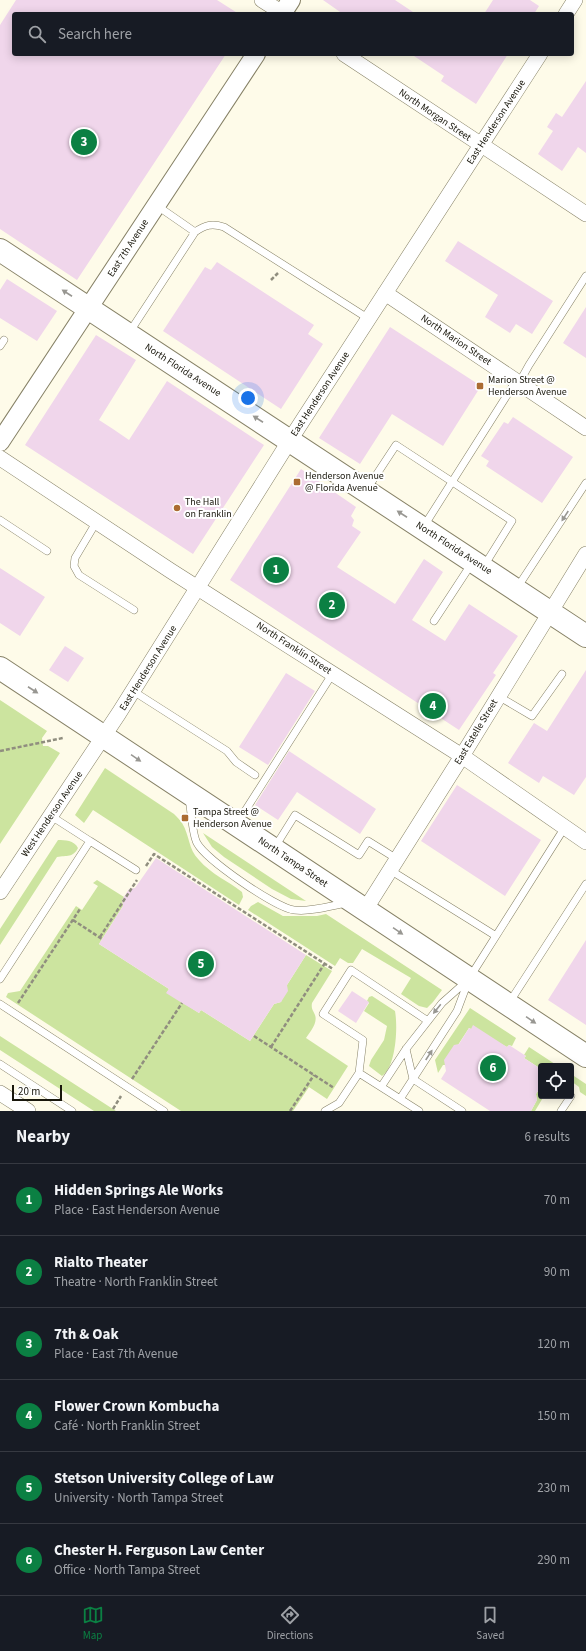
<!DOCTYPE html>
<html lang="en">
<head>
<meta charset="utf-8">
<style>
  body { margin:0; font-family:"Source Sans 3",sans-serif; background:#242831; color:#f1f3f6 }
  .controls { position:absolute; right:12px; bottom:12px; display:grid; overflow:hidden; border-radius:4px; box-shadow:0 2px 10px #0003 }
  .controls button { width:36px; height:36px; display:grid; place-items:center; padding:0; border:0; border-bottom:1px solid #363941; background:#171b24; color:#f1f3f6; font:20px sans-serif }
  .scale { position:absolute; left:12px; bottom:10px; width:50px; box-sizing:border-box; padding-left:4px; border:2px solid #19170c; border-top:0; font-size:11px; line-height:14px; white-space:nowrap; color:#19170c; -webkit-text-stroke:3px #fff; paint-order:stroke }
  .you { position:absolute; left:248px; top:398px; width:14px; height:14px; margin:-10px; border:3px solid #fff; border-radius:50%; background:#1a73e8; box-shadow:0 0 0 6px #1a73e833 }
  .badge { display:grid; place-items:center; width:26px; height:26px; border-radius:50%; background:#0b8043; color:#fff; font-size:13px; font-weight:700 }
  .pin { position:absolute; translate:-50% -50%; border:2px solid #fff; box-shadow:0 1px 4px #0006 }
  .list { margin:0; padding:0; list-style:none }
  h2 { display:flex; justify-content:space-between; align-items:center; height:52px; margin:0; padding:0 16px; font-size:17px }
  h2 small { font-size:13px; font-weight:400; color:#9ea1a6 }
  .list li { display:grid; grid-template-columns:26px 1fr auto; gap:12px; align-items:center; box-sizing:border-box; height:72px; padding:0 16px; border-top:1px solid #363941 }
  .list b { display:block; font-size:15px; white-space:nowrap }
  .list p { margin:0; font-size:13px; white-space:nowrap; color:#9ea1a6 }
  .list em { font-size:13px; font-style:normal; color:#9ea1a6 }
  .icon { flex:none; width:22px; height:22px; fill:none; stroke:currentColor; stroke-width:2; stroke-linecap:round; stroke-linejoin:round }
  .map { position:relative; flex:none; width:586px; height:1111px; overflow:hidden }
  .search { position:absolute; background:#171b24; box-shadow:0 2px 10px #0003; left:12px; right:12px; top:12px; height:44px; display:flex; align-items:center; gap:10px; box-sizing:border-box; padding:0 14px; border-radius:4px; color:#9ea1a6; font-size:15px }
  .sheet { height:484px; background:#171b24 }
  nav { display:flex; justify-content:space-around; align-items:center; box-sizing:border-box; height:56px; border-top:1px solid #363941; background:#171b24; font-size:11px; color:#9ea1a6 }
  nav a { display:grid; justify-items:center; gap:2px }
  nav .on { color:#0b8043 }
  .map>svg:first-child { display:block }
</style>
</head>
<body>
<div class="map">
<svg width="586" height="1111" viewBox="0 0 586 1111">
  <rect width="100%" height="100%" fill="#fefbe9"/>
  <path fill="#cce49f" d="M0,700L47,731L42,738L43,746H48L60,753L0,844Z
    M105,768L174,814C177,817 180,820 182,823C190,836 188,849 199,860C211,874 228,881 242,892L243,897L239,905L93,810L84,823L75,815Z
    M203,833L306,901L291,899L272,889L224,857L212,847Z
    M58,840C65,840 74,840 78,848C73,858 67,855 57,857L0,945V929Z
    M97,880L124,897L123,906L99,944L169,989L167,992L199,1013L201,1010L250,1041L274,1004L281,1002L287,985L306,955L332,971L312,1003C311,1009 313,1010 315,1015C318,1023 310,1032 306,1038L348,1066L327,1099L309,1087L293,1111H181L6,997L8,993L20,991L76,906L82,910L98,886L93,883Z
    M258,902L283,916H317L326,914L442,990L433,1002L427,1008L419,1006L401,994L411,978L362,949L353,963H348L340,958L335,966L248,910L251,906Z
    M372,996L395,1011C398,1027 396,1067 382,1076L369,1066L371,1060L384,1040L387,1026L364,1011L369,1003L367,1001L369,997Z
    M470,1008L516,1038L512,1046L509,1045L507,1047L469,1028L445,1065H443L438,1073L435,1060Z
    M0,1036L116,1111H94L0,1050Z
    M529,1047L558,1066H541V1069L524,1058L526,1056L524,1055Z
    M571,1074L586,1084V1096L580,1092L579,1087L571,1081Z
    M541,1086V1096H544L535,1111H531L537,1100L536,1094Z"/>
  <path fill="#f0d6eb" d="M16,0H217L239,14H14V54H226L77,280L0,229V25Z
    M323,0H395L416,14H343Z
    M493,0H530L539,6L534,14H484Z
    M411,54H508L476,104L441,81L444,76Z
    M586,81V153L578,147L562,171L538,154L553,131L547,127L556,113L562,117Z
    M458,241L553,301L532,334L516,324L510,333L485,317L498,295L445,261Z
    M217,262L314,325L308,334L323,344L281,409L163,331L205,267L211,270Z
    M7,279L57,311L37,341L0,318V290Z
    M586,307V358L563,343Z
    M390,327L481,386L443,446L392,414L360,464L319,438Z
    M96,335L136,360L99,420L113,429L129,440L167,381L264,445L193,554L25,445Z
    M513,417L573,457L542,503L486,466L489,461L481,456L504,422L508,424Z
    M301,469L356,507L351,516L354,520L352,526L361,532L337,567L395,604L424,559L443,572L412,620L445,641L469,604L518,636L493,673L496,675L459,730L230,580Z
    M0,568L45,597L20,636L0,623Z
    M65,646L84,658L68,682L49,670Z
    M586,670V777L574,795L543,776L539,783L508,763L534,723L547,731Z
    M286,673L315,691L268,765L239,747Z
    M289,751L376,809L360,834L297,792L278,820L255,805Z
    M457,785L541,840L505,896L421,841Z
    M156,858L306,955L287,985L288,991L281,1002L274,1004L250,1041L201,1010L199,1013L182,1003L166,993L169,989L99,944L123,906L122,900L129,889L135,888Z
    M586,940V1025L548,1000Z
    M352,991L369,1002L356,1023L338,1011Z
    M473,1025L507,1047L509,1045L526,1056L524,1058L541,1069V1086L536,1094L537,1100L531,1111H490L441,1079L446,1071L444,1060L454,1045L459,1044L469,1028L471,1029Z"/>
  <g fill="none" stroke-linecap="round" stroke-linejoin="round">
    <defs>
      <path id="service" d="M156,205L195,232
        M129,333L195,232C205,225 212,223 224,227L369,319
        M0,346L4,340
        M519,383L529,365L586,276
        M367,489L396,445L512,521L484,566
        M0,520L47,551
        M97,521L75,558L74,566L79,575L134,610
        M424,526L516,381
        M517,588L586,483
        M434,621L472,563
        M133,691L227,751L236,762L255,775
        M498,696L532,716L562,674
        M189,798C191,809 192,834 197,843C206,860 276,908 294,910C311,912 330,906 346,903
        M238,822L333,673
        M90,841L136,870
        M275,847L295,815L359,855L368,841L397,859
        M390,870L496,936
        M470,977L565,827
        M0,979L90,841L51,816
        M509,1003L586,884
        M0,1004L164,1111
        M406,1049L413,1079L462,1111
        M0,1064L72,1111
        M359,1073L363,1040L323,1014L351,970L428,1021
        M381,1087L406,1049L442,1003L469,979L457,1011L400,1099
        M325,1111L339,1103L359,1073L419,1111
        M561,1111L571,1096"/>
      <path id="minor" d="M262,0L284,14
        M566,14L575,0
        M344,54L586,214
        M385,293L586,428
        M0,458L171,571L462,756L586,842
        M0,892L119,713L290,440L540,54
        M365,910L462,756L586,554
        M0,1093L28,1111"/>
      <path id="tertiary" d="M282,14L291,0
        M0,442L256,54"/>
      <path id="primary" d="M0,250L586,636
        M0,668L586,1056"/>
    </defs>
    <use href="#service" stroke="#868166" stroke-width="8"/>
    <use href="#minor" stroke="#868166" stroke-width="16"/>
    <use href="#tertiary" stroke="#868166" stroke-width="20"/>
    <use href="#primary" stroke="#868166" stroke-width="24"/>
    <path stroke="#908e7f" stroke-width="2.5" stroke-dasharray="4 2" stroke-linecap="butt" d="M271,280L278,273
      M0,751L63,738
      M146,866L154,854L333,969
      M73,920L102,939
      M100,937L137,880
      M18,1003L80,909
      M254,1036L334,1088
      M271,1047L325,963
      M132,1079L182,1003
      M113,1109L121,1096
      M290,1111L314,1075"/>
    <use href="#service" stroke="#fff" stroke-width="7"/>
    <use href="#minor" stroke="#fff" stroke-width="15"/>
    <use href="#tertiary" stroke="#fff" stroke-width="18"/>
    <use href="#primary" stroke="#fff" stroke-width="22"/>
  </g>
  <defs><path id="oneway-solid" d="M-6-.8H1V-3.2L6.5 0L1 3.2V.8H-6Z"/></defs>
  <g fill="#989792">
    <use href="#oneway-solid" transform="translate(67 293) rotate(-147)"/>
    <use href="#oneway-solid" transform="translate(258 419) rotate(-147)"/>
    <use href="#oneway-solid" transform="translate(402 514) rotate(-147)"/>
    <use href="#oneway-solid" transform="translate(565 516) rotate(123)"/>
    <use href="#oneway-solid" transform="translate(33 690) rotate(33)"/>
    <use href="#oneway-solid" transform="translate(136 758) rotate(34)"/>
    <use href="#oneway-solid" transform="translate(398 931) rotate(34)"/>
    <use href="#oneway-solid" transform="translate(437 1009) rotate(129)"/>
    <use href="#oneway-solid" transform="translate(531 1020) rotate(34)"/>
    <use href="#oneway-solid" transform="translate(429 1055) rotate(-57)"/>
  </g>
  <g fill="#ab6c32" stroke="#fff" stroke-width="1.5">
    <rect x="476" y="382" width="8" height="8" rx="2"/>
    <rect x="293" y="478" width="8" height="8" rx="2"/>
    <circle cx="177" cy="508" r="4"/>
    <rect x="181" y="814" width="8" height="8" rx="2"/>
  </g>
  <g text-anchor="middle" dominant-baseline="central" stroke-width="4" stroke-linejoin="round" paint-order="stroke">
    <g font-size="10" fill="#19170c" stroke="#fff">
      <text transform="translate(435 115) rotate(34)">North Morgan Street</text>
      <text transform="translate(496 122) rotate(-57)">East Henderson Avenue</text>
      <text transform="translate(128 248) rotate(-57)">East 7th Avenue</text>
      <text transform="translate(456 340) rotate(34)">North Marion Street</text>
      <text transform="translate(183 370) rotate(33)">North Florida Avenue</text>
      <text transform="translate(320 394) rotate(-57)">East Henderson Avenue</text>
      <text transform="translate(454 548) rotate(33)">North Florida Avenue</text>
      <text transform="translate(294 648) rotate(33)">North Franklin Street</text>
      <text transform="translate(148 668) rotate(-58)">East Henderson Avenue</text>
      <text transform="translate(476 732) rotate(-59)">East Estelle Street</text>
      <text transform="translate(52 814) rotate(-56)">West Henderson Avenue</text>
      <text transform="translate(293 862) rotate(34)">North Tampa Street</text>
    </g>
    <g font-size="10" fill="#19170c" stroke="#fff" text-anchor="start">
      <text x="488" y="380">Marion Street @<tspan x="488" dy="12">Henderson Avenue</tspan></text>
      <text x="305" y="476">Henderson Avenue<tspan x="305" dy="12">@ Florida Avenue</tspan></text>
      <text x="185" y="502">The Hall<tspan x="185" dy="12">on Franklin</tspan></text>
      <text x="193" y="812">Tampa Street @<tspan x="193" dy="12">Henderson Avenue</tspan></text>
    </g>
  </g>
</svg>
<div class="controls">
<button><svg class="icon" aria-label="locate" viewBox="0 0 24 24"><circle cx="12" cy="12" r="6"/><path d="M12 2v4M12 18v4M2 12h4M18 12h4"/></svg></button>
</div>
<div class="scale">20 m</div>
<div class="you"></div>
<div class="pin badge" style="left:276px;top:570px">1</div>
<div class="pin badge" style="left:332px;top:605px">2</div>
<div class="pin badge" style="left:84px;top:142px">3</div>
<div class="pin badge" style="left:433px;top:706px">4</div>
<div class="pin badge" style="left:201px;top:964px">5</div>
<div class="pin badge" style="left:493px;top:1068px">6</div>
<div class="search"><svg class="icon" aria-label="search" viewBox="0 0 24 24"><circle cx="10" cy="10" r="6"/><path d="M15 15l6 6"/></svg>Search here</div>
</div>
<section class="sheet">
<h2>Nearby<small>6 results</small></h2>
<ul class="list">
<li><span class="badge">1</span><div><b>Hidden Springs Ale Works</b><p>Place · East Henderson Avenue</p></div><em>70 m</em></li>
<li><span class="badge">2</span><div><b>Rialto Theater</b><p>Theatre · North Franklin Street</p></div><em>90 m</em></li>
<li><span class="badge">3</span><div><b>7th &amp; Oak</b><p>Place · East 7th Avenue</p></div><em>120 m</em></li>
<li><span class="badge">4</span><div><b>Flower Crown Kombucha</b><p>Café · North Franklin Street</p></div><em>150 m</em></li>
<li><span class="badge">5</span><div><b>Stetson University College of Law</b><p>University · North Tampa Street</p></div><em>230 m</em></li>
<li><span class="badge">6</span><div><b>Chester H. Ferguson Law Center</b><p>Office · North Tampa Street</p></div><em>290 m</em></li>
</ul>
</section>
<nav>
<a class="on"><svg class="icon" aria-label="map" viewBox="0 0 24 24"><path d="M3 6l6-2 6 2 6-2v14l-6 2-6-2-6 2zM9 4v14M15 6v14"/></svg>Map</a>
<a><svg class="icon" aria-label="directions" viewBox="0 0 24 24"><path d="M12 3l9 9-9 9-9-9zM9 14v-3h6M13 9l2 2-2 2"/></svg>Directions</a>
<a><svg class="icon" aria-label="saved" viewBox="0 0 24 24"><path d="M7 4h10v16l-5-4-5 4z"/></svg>Saved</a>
</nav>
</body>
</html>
